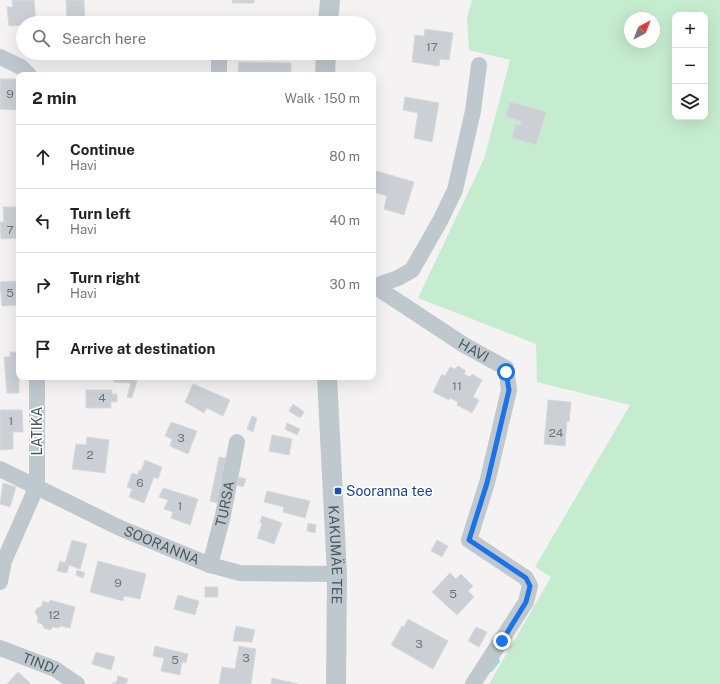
<!DOCTYPE html>
<html lang="en">
<head>
<meta charset="utf-8">
<style>
  body { margin:0; font-family:"Public Sans",sans-serif; background:#f2f2f2; color:#222 }
  .controls { position:absolute; right:12px; top:12px; display:grid; overflow:hidden; border-radius:8px; box-shadow:0 4px 16px #0002 }
  .controls button { width:36px; height:36px; display:grid; place-items:center; padding:0; border:0; border-bottom:1px solid #e0e0e0; background:#fff; color:#222; font:20px sans-serif }
  .compass { position:absolute; left:624px; top:12px; width:36px; height:36px; border-radius:50%; background:#fff; box-shadow:0 4px 16px #0002; rotate:42deg }
  .stop { position:absolute; width:12px; height:12px; margin:-9px; border:3px solid #1a73e8; border-radius:50%; background:#fff }
  .stop.end { background:#1a73e8; border-color:#fff; box-shadow:0 1px 4px #0008 }
  .list { margin:0; padding:0; list-style:none }
  h2 { display:flex; justify-content:space-between; align-items:center; height:52px; margin:0; padding:0 16px; font-size:17px }
  h2 small { font-size:13px; font-weight:400; color:#767676 }
  .list li { display:grid; grid-template-columns:26px 1fr auto; gap:12px; align-items:center; box-sizing:border-box; height:64px; padding:0 16px; border-top:1px solid #e0e0e0 }
  .list b { display:block; font-size:15px; white-space:nowrap }
  .list p { margin:0; font-size:13px; white-space:nowrap; color:#767676 }
  .list em { font-size:13px; font-style:normal; color:#767676 }
  .icon { flex:none; width:22px; height:22px; fill:none; stroke:currentColor; stroke-width:2; stroke-linecap:round; stroke-linejoin:round }
  .map { position:relative; flex:none; width:720px; height:684px; overflow:hidden }
  .search { position:absolute; background:#fff; box-shadow:0 4px 16px #0002; left:16px; top:16px; width:360px; height:44px; display:flex; align-items:center; gap:10px; box-sizing:border-box; padding:0 14px; border-radius:22px; color:#767676; font-size:15px }
  .panel { position:absolute; background:#fff; box-shadow:0 4px 16px #0002; left:16px; top:72px; width:360px; height:308px; border-radius:8px }
  .map>svg:first-child { display:block }
</style>
</head>
<body>
<div class="map">
<svg width="720" height="684" viewBox="0 0 720 684">
  <rect width="100%" height="100%" fill="#f4f2f2"/>
  <path fill="#c6eccf" fill-rule="evenodd" d="M472,0H720V684H489L551,577L535,567L630,405L537,382L536,344L418,298L484,159L510,60L469,50L467,18ZM675,15H705V117H675ZM630,18H654V42H630Z"/>
  <g fill="none" stroke-linecap="round" stroke-linejoin="round">
    <path stroke="#97dfe5" stroke-width="4" d="M491,670L498,661"/>
  </g>
  <path fill="#ccd0d4" stroke="#d7d9dd" d="M12,0H34L36,23H23V42L20,25L9,26L7,7H13Z
    M66,0H84L85,23H67Z
    M233,0H254V3H232Z
    M425,29L453,33L449,60L440,59L439,66L412,62L415,35L424,36Z
    M184,53H203V55H184Z
    M239,62L291,63V74L258,73V75H238Z
    M0,79H19V110L0,109Z
    M405,97L439,103L432,142L414,138L418,113L403,110Z
    M510,102L546,112L536,145L512,138L516,124L521,125V121L506,117Z
    M373,170L414,182L404,215L384,209L387,196L373,192Z
    M3,207H19V238L1,239L0,222H4Z
    M19,281V305L2,306L0,282Z
    M10,352H19V393H7L4,357H10Z
    M458,366L466,371L464,374L470,377L472,374L482,380L473,397L479,400L472,413L457,405L458,402L450,398L449,400L433,392L442,374L445,376L450,367L455,369Z
    M138,377L132,398L127,397L131,383L114,382V378Z
    M193,384L230,400L223,416L207,408L204,413L185,402Z
    M86,390H112V394H117V402H111V408H86Z
    M548,400L571,402L569,422L567,421L565,446L544,444Z
    M293,404L304,412L300,418L289,411Z
    M0,410H22L23,432H13V449L0,450Z
    M252,416L257,418L253,432L247,429Z
    M171,422L197,431L188,454L170,446L172,439L165,436Z
    M287,423L300,429L297,435L285,429Z
    M272,435L292,439L289,455L269,451Z
    M87,437L109,440L105,473L72,469L76,444L86,445Z
    M219,457L226,458L217,503L210,501Z
    M145,460L162,467L158,479L154,477L144,503L129,497L132,489L127,487L132,473L137,475L139,470L141,471Z
    M239,477L246,479L243,487L237,485Z
    M3,483L16,487L10,507L0,504Z
    M163,488L198,499L190,525L171,518L173,512L164,509L168,500L159,497Z
    M267,491L310,501L305,518L283,512L284,507L264,502Z
    M262,516L282,523L274,544L257,538L262,524L260,522Z
    M308,523L316,525L315,533L307,531Z
    M72,540L87,544L80,569L69,565L67,573L57,571L60,561L65,563Z
    M437,540L448,546L442,557L431,551Z
    M98,561L146,574L140,599L124,596L123,601L90,592Z
    M77,570L85,573L83,578L76,575Z
    M450,573L456,579L461,574L473,586L468,591L474,597L457,615L432,592Z
    M205,587H218V597H205Z
    M178,595L199,601L195,615L174,609Z
    M50,600L75,607L70,628L60,626L59,628L53,627L50,630L44,628L42,624L37,622L38,617L35,613L37,608L41,607L43,601L49,603Z
    M408,619L448,641L433,669L391,645L402,626L404,627Z
    M236,626L255,630L252,642L233,641Z
    M476,627L487,632L479,647L468,641Z
    M155,646L188,654L186,663L182,662L180,675L161,671L164,658L153,656Z
    M239,646L256,649L251,684H219L222,667L235,669Z
    M96,652L115,657L111,670L92,664Z
    M18,672L30,683L29,684H7Z
    M118,676L128,679L126,684H113V682L116,683Z
    M272,678L298,684H271Z"/>
  <g fill="none" stroke-linecap="round" stroke-linejoin="round">
    <g stroke="#bfc8cd" stroke-width="16">
      <path d="M219,53V75"/>
      <path d="M0,57L21,67L29,75"/>
      <path id="s1" d="M373,285L464,345L506,368L509,390L487,483L469,540L526,578L530,586L526,602L473,684"/>
      <path d="M375,286L398,278L412,270L440,221L455,190L473,111L479,65"/>
      <path id="s2" d="M0,469L120,528L210,565L240,573L337,574"/>
      <path id="s3" d="M210,565L223,515L237,442"/>
      <path d="M0,582L4,561L37,486V377"/>
      <path id="s4" d="M0,648L55,669L77,684"/>
    </g>
    <g stroke="#bfc8cd" stroke-width="20">
      <path d="M328,23L330,0"/>
      <path d="M325,75L326,53"/>
      <path id="s5" d="M327,377L337,574L336,684"/>
    </g>
  </g>
  <g fill="none" stroke-linecap="round" stroke-linejoin="round">
    <path stroke="#1a73e8" stroke-width="5" d="M502,641L526,602L530,586L526,578L469,540L487,483L509,390L506,372"/>
  </g>
  <rect fill="#1a4fb4" stroke="#fff" stroke-width="1.5" x="334" y="487" width="8" height="8" rx="2"/>
  <g text-anchor="middle" dominant-baseline="central" stroke-width="3.5" stroke-linejoin="round" paint-order="stroke">
    <g font-size="12" fill="#6b767c">
      <text x="432" y="47">17</text>
      <text x="10" y="94">9</text>
      <text x="10" y="230">7</text>
      <text x="10" y="293">5</text>
      <text x="457" y="386">11</text>
      <text x="102" y="398">4</text>
      <text x="11" y="421">1</text>
      <text x="556" y="433">24</text>
      <text x="181" y="438">3</text>
      <text x="90" y="455">2</text>
      <text x="140" y="483">6</text>
      <text x="180" y="506">1</text>
      <text x="118" y="583">9</text>
      <text x="453" y="594">5</text>
      <text x="54" y="615">12</text>
      <text x="419" y="644">3</text>
      <text x="246" y="658">3</text>
      <text x="175" y="660">5</text>
    </g>
    <g font-size="14" fill="#4b585e" stroke="#fff">
      <text stroke="none"><textPath href="#s1" startOffset="120">HAVI</textPath></text>
      <text transform="translate(37 431) rotate(-90)">LATIKA</text>
      <text stroke="none"><textPath href="#s3" startOffset="63">TURSA</textPath></text>
      <text stroke="none"><textPath href="#s2" startOffset="179">SOORANNA</textPath></text>
      <text stroke="none"><textPath href="#s5" startOffset="178">KAKUMÄE TEE</textPath></text>
      <text stroke="none"><textPath href="#s4" startOffset="43">TINDI</textPath></text>
    </g>
    <g font-size="14" fill="#164399" stroke="#fff" text-anchor="start">
      <text x="346" y="491">Sooranna tee</text>
    </g>
  </g>
</svg>
<div class="controls">
<button>+</button>
<button>−</button>
<button><svg class="icon" aria-label="layers" viewBox="0 0 24 24"><path d="M12 4l9 5-9 5-9-5zM3 14l9 5 9-5"/></svg></button>
</div>
<svg class="compass" viewBox="-18 -18 36 36"><path d="M0-13l5 13h-10z" fill="#e53935"/><path d="M0 13l5-13h-10z" fill="#767676"/></svg>
<div class="stop" style="left:506px;top:372px"></div>
<div class="stop end" style="left:502px;top:641px"></div>
<div class="search"><svg class="icon" aria-label="search" viewBox="0 0 24 24"><circle cx="10" cy="10" r="6"/><path d="M15 15l6 6"/></svg>Search here</div>
<section class="panel">
<h2>2 min<small>Walk · 150 m</small></h2>
<ul class="list">
<li><svg class="icon" aria-label="ahead" viewBox="0 0 24 24"><path d="M12 20V5M6 11l6-6 6 6"/></svg><div><b>Continue</b><p>Havi</p></div><em>80 m</em></li>
<li><svg class="icon" aria-label="left" viewBox="0 0 24 24"><path d="M17 20v-9H6M10 6l-5 5 5 5"/></svg><div><b>Turn left</b><p>Havi</p></div><em>40 m</em></li>
<li><svg class="icon" aria-label="right" viewBox="0 0 24 24"><path d="M7 20v-9h11M14 6l5 5-5 5"/></svg><div><b>Turn right</b><p>Havi</p></div><em>30 m</em></li>
<li><svg class="icon" aria-label="arrive" viewBox="0 0 24 24"><path d="M6 21V4h12l-3 4 3 4H6"/></svg><div><b>Arrive at destination</b></div></li>
</ul>
</section>
</div>
</body>
</html>
